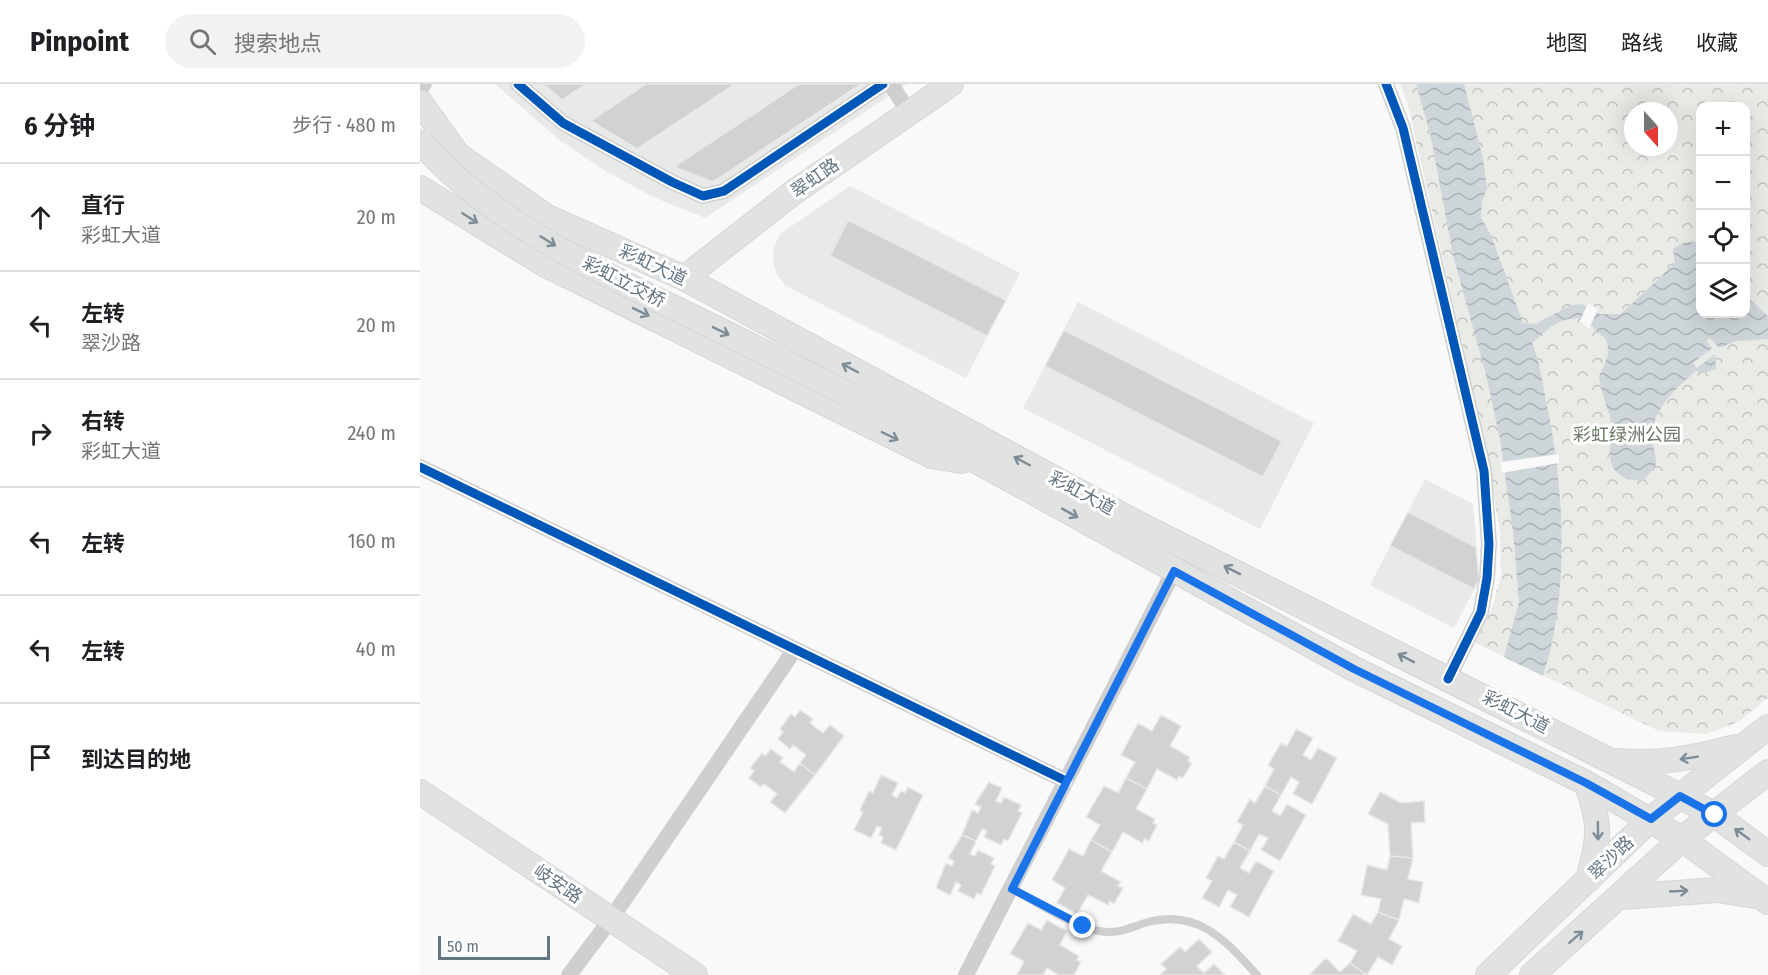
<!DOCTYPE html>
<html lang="zh">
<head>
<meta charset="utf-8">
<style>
  body { margin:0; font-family:"Fira Sans Condensed","Noto Sans SC",sans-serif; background:#f2f2f2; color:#202124 }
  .controls { position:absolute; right:18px; top:18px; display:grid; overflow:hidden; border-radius:12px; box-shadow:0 6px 24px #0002 }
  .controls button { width:54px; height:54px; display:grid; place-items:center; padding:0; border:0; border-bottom:2px solid #e0e0e0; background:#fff; color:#202124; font:30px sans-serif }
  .compass { position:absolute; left:1204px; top:18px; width:54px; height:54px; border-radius:50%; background:#fff; box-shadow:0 6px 24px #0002; rotate:159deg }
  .scale { position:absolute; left:18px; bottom:15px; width:112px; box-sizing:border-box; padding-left:6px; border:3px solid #657683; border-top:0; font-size:16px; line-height:21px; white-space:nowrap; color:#657683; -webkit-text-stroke:4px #fff; paint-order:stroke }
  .stop { position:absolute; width:18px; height:18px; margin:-14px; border:4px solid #1a73e8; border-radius:50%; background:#fff }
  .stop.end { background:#1a73e8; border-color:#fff; box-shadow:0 2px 6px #0008 }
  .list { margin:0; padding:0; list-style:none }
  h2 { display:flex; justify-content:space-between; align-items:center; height:78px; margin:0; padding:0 24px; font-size:26px }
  h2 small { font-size:20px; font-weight:400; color:#757577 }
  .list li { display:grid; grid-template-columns:39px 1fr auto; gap:18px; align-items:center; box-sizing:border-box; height:108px; padding:0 24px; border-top:2px solid #e0e0e0 }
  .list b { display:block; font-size:22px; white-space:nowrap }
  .list p { margin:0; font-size:20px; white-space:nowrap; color:#757577 }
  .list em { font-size:20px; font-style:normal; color:#757577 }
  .icon { flex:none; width:33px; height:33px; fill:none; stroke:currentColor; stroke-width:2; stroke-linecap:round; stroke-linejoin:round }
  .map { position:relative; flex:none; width:1348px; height:891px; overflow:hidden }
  header { display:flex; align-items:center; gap:36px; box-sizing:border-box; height:84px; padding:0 30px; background:#fff; border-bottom:2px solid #e0e0e0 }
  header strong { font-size:28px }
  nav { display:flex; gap:33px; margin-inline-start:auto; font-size:21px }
  .search { width:420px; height:54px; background:#f2f2f2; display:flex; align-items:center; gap:15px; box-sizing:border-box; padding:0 21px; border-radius:33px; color:#757577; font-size:22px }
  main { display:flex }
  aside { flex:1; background:#fff }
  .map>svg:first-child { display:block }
</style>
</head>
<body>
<header>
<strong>Pinpoint</strong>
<div class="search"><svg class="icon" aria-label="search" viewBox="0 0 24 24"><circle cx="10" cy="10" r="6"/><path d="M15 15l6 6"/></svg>搜索地点</div>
<nav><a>地图</a><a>路线</a><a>收藏</a></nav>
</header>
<main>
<aside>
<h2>6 分钟<small>步行 · 480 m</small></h2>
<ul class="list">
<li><svg class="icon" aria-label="ahead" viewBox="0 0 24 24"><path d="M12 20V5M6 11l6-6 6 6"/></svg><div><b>直行</b><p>彩虹大道</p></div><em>20 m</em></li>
<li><svg class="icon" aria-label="left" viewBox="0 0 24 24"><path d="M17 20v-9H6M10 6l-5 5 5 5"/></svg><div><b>左转</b><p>翠沙路</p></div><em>20 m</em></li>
<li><svg class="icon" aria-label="right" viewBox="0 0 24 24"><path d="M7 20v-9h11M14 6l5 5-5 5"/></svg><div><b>右转</b><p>彩虹大道</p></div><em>240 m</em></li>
<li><svg class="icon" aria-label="left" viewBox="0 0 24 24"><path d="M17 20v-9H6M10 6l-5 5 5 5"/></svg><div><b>左转</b></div><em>160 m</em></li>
<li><svg class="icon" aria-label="left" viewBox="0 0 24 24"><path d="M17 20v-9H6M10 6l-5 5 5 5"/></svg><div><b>左转</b></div><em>40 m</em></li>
<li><svg class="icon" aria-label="arrive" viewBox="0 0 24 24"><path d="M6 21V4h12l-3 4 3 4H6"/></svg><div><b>到达目的地</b></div></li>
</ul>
</aside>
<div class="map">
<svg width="1348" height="891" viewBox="0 0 1348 891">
  <defs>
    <pattern id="park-crowns" width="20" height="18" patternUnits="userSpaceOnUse" patternTransform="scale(1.5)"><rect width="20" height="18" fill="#e8ebe6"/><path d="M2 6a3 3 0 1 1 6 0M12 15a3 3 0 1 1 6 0" fill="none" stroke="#c0c3c0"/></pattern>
    <pattern id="water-waves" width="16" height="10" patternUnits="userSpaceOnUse" patternTransform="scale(1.5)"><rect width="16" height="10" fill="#ced6d9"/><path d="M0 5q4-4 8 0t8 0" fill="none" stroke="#abb2b5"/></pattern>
  </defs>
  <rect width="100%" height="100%" fill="#f9f9f9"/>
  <path fill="#e8e9e9" d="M75,0H487L285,134L233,113L184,86L138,55Z
    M430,102L600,189L546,294L366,202L357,191L353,177L354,163L360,150Z
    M658,218L894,339L840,445L603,324Z
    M1005,395L1053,420L1059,496L1034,544L950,501Z"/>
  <path fill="url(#park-crowns)" fill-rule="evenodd" d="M980,0H1348V614L1318,638L1286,650L1239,647L1053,558L1071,527L1081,491L1080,446L1061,343L987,17ZM1280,22H1326V230H1280ZM1213,27H1249V63H1213Z"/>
  <path fill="url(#water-waves)" d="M996,0H1044L1063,74L1067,105L1062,117L1061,134L1071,151L1103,239L1116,240L1149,222L1162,220L1180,230H1201L1255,179L1253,165C1261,159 1271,156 1280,159V230H1326V212L1348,232V255L1316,257L1299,264L1290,254L1286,257L1292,264L1273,279L1277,284L1295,270L1296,285L1285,289L1276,287C1257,303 1232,325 1232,353C1232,363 1237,372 1236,381L1224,396C1202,398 1188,387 1190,365C1190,359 1193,352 1193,346C1190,328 1181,311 1179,292C1196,258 1190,257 1161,234C1136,234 1130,244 1112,259C1119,275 1122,294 1125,312C1144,399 1151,505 1123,592L1084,573L1099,518L1093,447L1080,355L1067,295L1033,171L1010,49Z"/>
  <path fill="#f9f9f9" d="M1168,219L1178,225L1169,245L1160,237Z
    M1139,370V379L1082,389L1080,378Z"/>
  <path fill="#d0d2d3" stroke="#e8e8e8" stroke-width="1.5" d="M124,0H166L142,16Z
    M226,0H315L217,65L171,37Z
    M379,0H441L293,98L254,83Z
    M428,136L586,216L567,252L410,172Z
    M644,246L862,357L843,393L625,282Z
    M988,428L1056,463L1059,496L1054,505L970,462Z
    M380,626L393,635L390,639L403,649L410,641L424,652L395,691L380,679L386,671L373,661L370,665L358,655L363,648L360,645L371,630L375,633Z
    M741,631L761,642L750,662L770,673L768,677L772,679L763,694L759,692L757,696L737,685L727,705L706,694L715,678L701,671L718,639L732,647Z
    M876,645L893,654L883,671L891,676L898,664L917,674L892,720L873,710L879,698L871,693L861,711L845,702L854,685L848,681L861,659L867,662Z
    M351,665L363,674L360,678L374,688L380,679L395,691L365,729L350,718L357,710L344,700L341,703L329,694L334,687L330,684L342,669L345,672Z
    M461,691L478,699L472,711L477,714L481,707L485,709L488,703L503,711L476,766L461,759L463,753L459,751L462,744L457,742L451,754L434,746L443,728L440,726L449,707L453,709Z
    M706,694L727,705L716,725L735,735L733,739L737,741L729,757L725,755L722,759L703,748L692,768L671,756L680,741L666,733L684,702L698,709Z
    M569,698L582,704L576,717L581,719L584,713L601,721L598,727L602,729L588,757L584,755L581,761L564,753L567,747L562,745L556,757L542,751L552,726L558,729L561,723L555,720Z
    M845,702L861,711L852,727L860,732L867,720L886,731L860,777L841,766L848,754L839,750L830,767L814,758L823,741L817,738L830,715L835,719Z
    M960,708L981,719L1004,717L1005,738L991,739L993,774L970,772L968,740L948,730Z
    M542,751L556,757L550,770L555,772L558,766L574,774L571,780L575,782L561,811L557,809L554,815L538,807L541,801L536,798L530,811L516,804L526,779L532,782L534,777L528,774Z
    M671,756L692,768L681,787L701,798L698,802L703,804L694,820L690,817L688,821L668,811L657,830L637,819L645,804L632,796L649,765L663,772Z
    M814,758L830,767L820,784L829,789L836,777L854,787L829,833L810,823L817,811L808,806L799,823L782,814L792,797L786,794L798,772L804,775Z
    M970,772L993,774L988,795L1003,798L999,819L984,815L979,836L958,828L961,815L941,811L947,781L967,786Z
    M958,828L979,836L969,855L982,862L972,881L958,873L947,891L930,879L937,867L918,857L933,830L951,840Z
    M627,836L647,847L640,861L659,872L657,876L661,878L654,891H639L627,884L623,891H597L604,877L590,870L608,839L621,846Z
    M779,855L792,868L777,882L784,889L794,880L805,891H740L746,885L741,880L760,863L765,868Z
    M906,874L920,888L930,879L947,891H889Z"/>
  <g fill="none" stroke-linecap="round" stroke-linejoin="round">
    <defs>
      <path id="secondary" d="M0,18L38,71L127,133L264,194L717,439L1260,712L1295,731L1348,770
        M0,104L124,180L512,372L542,377
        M264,194L374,108L531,0
        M428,310L562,380L934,585L1166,699L1262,755L1348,818
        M1198,677C1239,681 1276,673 1315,663
        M1166,699C1182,742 1179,753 1168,796
        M0,708L275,891
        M1201,813L1297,806L1335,812
        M1068,891L1231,735L1348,643
        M1112,891L1262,755L1348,688"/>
    </defs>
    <use href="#secondary" stroke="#d5d6d7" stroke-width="26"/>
    <path stroke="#cecfd0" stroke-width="8" d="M592,805C617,818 652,842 679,847C698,851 711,843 728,838C779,825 806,857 837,891"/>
    <path stroke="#cecfd0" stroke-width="16" d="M98,0L143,39L252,98L283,112L304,107L463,0
      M471,0L489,29
      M966,0L983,44L1064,387L1069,460L1067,494L1061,528L1028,595
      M0,4L4,0
      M0,383L646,697
      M149,891L191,835L375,565
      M546,891L754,487"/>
    <use href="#secondary" stroke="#e1e2e2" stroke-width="24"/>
    <defs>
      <path id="secondary-bridge" d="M0,57C66,133 159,177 248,221C308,250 368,280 428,310"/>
    </defs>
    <use href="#secondary-bridge" stroke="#d5d6d7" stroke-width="26" stroke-linecap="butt"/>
    <use href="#secondary-bridge" stroke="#e1e2e2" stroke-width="24"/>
    <defs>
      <path id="cycleway" d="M98,0L143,39L252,98L283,112L304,107L463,0
        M966,0L983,44L1064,387L1069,460L1067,494L1061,528L1028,595
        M0,383L646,697"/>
    </defs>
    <use href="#cycleway" stroke="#fff" stroke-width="13"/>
    <use href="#cycleway" stroke="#0057b8" stroke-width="9"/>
  </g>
  <defs><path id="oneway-shaft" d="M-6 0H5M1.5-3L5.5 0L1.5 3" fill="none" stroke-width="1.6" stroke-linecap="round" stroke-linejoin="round" transform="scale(1.5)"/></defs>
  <g stroke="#7e8c96">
    <use href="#oneway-shaft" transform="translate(50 134) rotate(32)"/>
    <use href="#oneway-shaft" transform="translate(128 157) rotate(32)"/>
    <use href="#oneway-shaft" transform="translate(221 228) rotate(26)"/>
    <use href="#oneway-shaft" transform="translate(301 247) rotate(26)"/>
    <use href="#oneway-shaft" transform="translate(430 284) rotate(-152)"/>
    <use href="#oneway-shaft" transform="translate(470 352) rotate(26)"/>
    <use href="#oneway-shaft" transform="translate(602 377) rotate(-152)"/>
    <use href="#oneway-shaft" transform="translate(650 429) rotate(29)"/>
    <use href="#oneway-shaft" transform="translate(812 486) rotate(-153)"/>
    <use href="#oneway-shaft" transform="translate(986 574) rotate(-153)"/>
    <use href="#oneway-shaft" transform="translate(1269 674) rotate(171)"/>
    <use href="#oneway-shaft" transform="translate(1178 747) rotate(89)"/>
    <use href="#oneway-shaft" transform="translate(1322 750) rotate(-144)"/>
    <use href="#oneway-shaft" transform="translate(1259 807) rotate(-3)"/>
    <use href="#oneway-shaft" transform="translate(1156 853) rotate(-41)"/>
  </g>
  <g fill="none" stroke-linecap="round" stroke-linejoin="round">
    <path stroke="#1a73e8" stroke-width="8" d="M663,842L592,805L754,487L934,585L1166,699L1231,735L1260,712L1295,731"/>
  </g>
  <g text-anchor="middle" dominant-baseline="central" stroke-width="6" stroke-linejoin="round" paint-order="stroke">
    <g font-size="18" fill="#657683" stroke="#fff">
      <text transform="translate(395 94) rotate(-35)">翠虹路</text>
      <text transform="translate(233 181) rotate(25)">彩虹大道</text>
      <text transform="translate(204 198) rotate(27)">彩虹立交桥</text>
      <text transform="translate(662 409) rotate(28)">彩虹大道</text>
      <text transform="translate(1096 628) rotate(27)">彩虹大道</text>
      <text transform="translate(1191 774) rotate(-44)">翠沙路</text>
      <text transform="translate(138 800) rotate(34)">岐安路</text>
    </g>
    <g font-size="18" fill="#687a64" stroke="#fff">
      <text x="1207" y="351">彩虹绿洲公园</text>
    </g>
  </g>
</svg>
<div class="controls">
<button>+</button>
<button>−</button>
<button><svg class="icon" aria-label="locate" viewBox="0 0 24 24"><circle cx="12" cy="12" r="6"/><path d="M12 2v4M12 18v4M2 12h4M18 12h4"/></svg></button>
<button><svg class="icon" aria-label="layers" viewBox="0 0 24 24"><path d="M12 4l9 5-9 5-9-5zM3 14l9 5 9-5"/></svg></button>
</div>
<svg class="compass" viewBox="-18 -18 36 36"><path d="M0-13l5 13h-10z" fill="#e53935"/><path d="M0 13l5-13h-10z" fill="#757577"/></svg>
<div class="scale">50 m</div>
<div class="stop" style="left:1295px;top:731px"></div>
<div class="stop end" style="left:663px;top:842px"></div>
</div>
</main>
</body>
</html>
